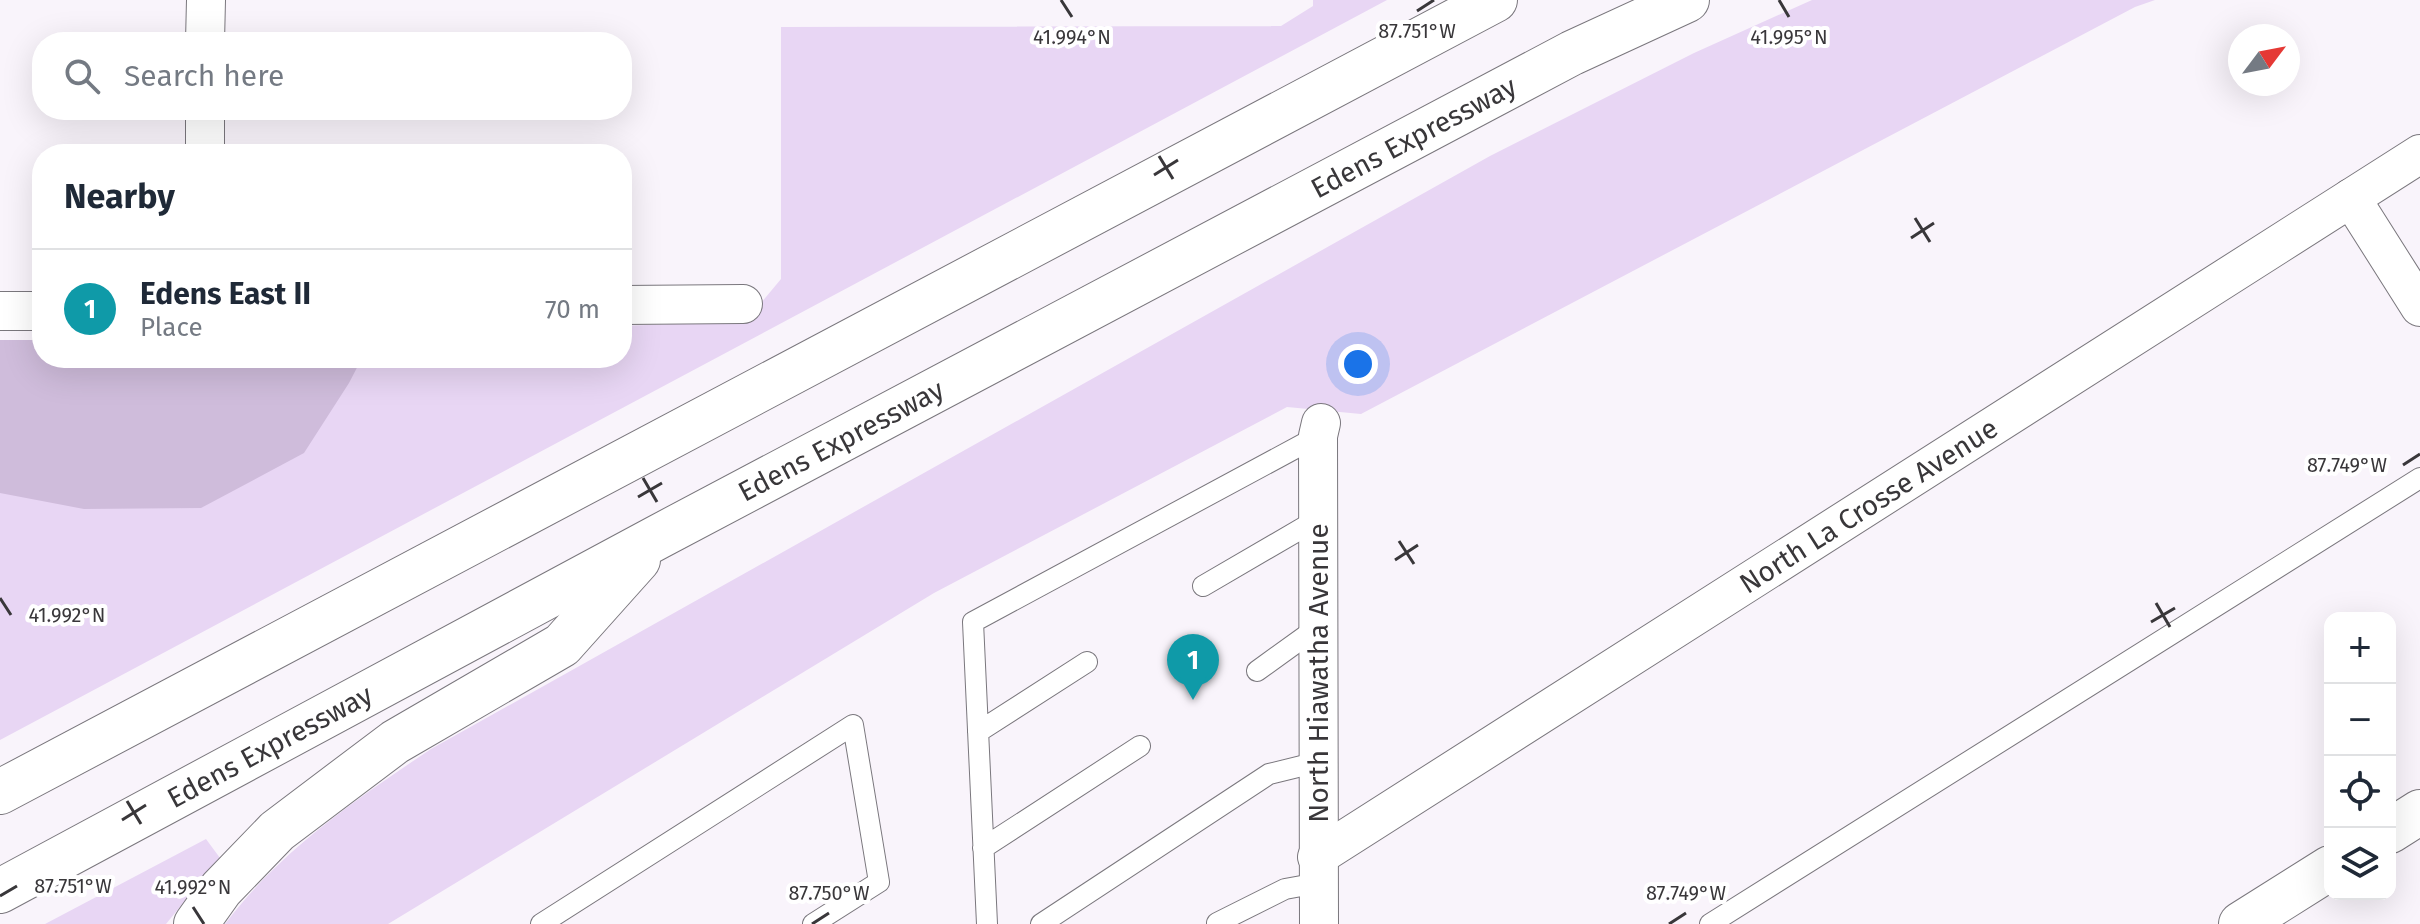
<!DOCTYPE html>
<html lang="en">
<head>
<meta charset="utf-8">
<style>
  body { margin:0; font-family:"Fira Sans",sans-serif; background:#f6f6f7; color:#1f2937 }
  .controls { position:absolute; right:24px; bottom:24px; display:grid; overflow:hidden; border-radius:16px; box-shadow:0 8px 32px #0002 }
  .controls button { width:72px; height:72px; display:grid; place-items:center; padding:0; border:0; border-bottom:2px solid #e0e1e3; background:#fff; color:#1f2937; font:40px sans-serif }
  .compass { position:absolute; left:2228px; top:24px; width:72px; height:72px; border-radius:50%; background:#fff; box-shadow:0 8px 32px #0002; rotate:58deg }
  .you { position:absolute; left:1358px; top:364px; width:28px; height:28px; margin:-20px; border:6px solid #fff; border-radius:50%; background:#1a73e8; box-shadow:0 0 0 12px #1a73e833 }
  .badge { display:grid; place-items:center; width:52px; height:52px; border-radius:50%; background:#936c14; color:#fff; font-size:26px; font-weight:700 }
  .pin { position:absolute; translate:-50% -66px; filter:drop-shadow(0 2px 4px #0008) }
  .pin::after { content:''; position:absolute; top:42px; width:28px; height:24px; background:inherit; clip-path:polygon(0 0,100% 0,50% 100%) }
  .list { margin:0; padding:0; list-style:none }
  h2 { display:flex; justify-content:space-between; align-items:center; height:104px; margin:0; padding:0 32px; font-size:34px }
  h2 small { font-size:26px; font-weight:400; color:#747a83 }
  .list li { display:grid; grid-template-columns:52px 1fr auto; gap:24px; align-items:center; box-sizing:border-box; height:120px; padding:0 32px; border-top:2px solid #e0e1e3 }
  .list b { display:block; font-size:30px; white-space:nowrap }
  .list p { margin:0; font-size:26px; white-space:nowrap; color:#747a83 }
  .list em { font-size:26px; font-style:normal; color:#747a83 }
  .icon { flex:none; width:44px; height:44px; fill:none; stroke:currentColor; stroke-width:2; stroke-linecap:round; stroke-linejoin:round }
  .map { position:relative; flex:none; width:2420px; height:924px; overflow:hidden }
  .search { position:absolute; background:#fff; box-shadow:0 8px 32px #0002; left:32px; top:32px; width:600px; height:88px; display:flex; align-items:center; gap:20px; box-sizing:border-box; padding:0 28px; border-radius:32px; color:#747a83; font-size:30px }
  .panel { position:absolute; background:#fff; box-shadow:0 8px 32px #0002; left:32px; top:144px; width:600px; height:224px; border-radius:32px }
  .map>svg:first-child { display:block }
</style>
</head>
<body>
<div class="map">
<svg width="2420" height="924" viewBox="0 0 2420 924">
  <rect width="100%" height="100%" fill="#f9f4fb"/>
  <path fill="#e8d6f4" d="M1313,0H1387L0,740V340H42V358H622V326L746,321L781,279V27L1281,26L1313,6Z
    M1812,0H2155L2135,7L1361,414L1287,407L934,593L388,924H225C280,851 355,800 431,749L1490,156L1694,53Z
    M206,839L220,858L166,924H45Z"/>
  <path fill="#cfbcdb" d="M0,340H42V358H362L349,383L304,453L201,508L84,509L0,493Z"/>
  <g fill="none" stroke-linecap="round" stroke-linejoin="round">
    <defs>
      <path id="lane" d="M1203,586L1318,519
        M1257,671L1318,627
        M978,732L1087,662
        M983,848L1140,746
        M1217,923L1285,889L1318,883
        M541,924L853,725L879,882L813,924
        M987,924L973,622L1318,436
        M1041,924L1269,774L1318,762
        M1710,924L2420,478"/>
      <g id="street">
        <path d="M205,42L206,0"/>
        <path d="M205,154V110"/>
        <path d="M2351,198L2420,307"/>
        <path d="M622,305L743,304"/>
        <path d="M0,311H42"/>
        <path id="s1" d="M1317,857L2420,154"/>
        <path d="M1319,924L1318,436L1321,423"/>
      </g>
      <path id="primary" d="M2390,831L2420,812
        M2241,924L2330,868"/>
      <g id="highway">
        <path d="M0,792L1495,0"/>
        <path id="s2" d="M0,891L658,537L1572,53L1687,0"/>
        <path d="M196,924L221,889L277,831L395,742L562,645L638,560"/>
      </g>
    </defs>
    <use href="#lane" stroke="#7a777d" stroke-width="22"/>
    <use href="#street" stroke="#7a777d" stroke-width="40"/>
    <use href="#primary" stroke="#7a777d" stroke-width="46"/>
    <use href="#highway" stroke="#7a777d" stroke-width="46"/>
    <use href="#lane" stroke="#fff" stroke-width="20"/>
    <use href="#street" stroke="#fff" stroke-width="38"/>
    <use href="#primary" stroke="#fff" stroke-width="44"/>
    <use href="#highway" stroke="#fff" stroke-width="44"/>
  </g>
  <path fill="none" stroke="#39373a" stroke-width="3" d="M1061,0L1072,17M1779,0L1789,17M1417,11L1434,0M1159,156L1173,179M1154,175L1178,160M1915,218L1930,242M1911,238L1934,223M2403,465L2420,454M643,478L657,502M638,497L662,483M1399,541L1414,564M1395,560L1418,545M0,598L11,615M2156,603L2170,627M2151,622L2175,608M127,801L141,824M122,820L146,805M0,896L17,886M193,907L204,924M812,924L829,913M1669,924L1686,913"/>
  <g text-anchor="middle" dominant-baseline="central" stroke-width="8" stroke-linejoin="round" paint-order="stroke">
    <g font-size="28" fill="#39373a" stroke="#fff">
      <text stroke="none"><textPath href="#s2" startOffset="1602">Edens Expressway</textPath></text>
      <text stroke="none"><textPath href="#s2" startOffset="954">Edens Expressway</textPath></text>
      <text stroke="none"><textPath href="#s1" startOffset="654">North La Crosse Avenue</textPath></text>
      <text transform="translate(1318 673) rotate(-90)">North Hiawatha Avenue</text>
      <text stroke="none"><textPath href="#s2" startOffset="306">Edens Expressway</textPath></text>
    </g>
  </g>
  <g font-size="20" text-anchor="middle" fill="#39373a" stroke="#fff" stroke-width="8" stroke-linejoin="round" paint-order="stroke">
    <text x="1417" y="38">87.751°W</text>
    <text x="1072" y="44">41.994°N</text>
    <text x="1789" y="44">41.995°N</text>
    <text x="2347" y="472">87.749°W</text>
    <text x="67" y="622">41.992°N</text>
    <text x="73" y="893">87.751°W</text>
    <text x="193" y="894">41.992°N</text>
    <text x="829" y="900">87.750°W</text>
    <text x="1686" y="900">87.749°W</text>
  </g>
</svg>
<div class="controls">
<button>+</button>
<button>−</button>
<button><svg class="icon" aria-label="locate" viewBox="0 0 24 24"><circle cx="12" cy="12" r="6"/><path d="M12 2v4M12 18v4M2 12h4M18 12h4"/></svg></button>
<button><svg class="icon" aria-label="layers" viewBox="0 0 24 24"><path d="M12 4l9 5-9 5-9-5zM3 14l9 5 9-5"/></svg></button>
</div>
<svg class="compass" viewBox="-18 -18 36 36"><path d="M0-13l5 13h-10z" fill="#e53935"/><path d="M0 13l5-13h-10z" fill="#747a83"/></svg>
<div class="you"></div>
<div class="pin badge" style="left:1193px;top:700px;background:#0f9aa8">1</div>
<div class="search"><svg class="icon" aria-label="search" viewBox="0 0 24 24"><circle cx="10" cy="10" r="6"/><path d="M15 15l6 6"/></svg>Search here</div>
<section class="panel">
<h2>Nearby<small></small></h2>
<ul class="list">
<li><span class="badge" style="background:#0f9aa8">1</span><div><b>Edens East II</b><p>Place</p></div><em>70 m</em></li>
</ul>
</section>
</div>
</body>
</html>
